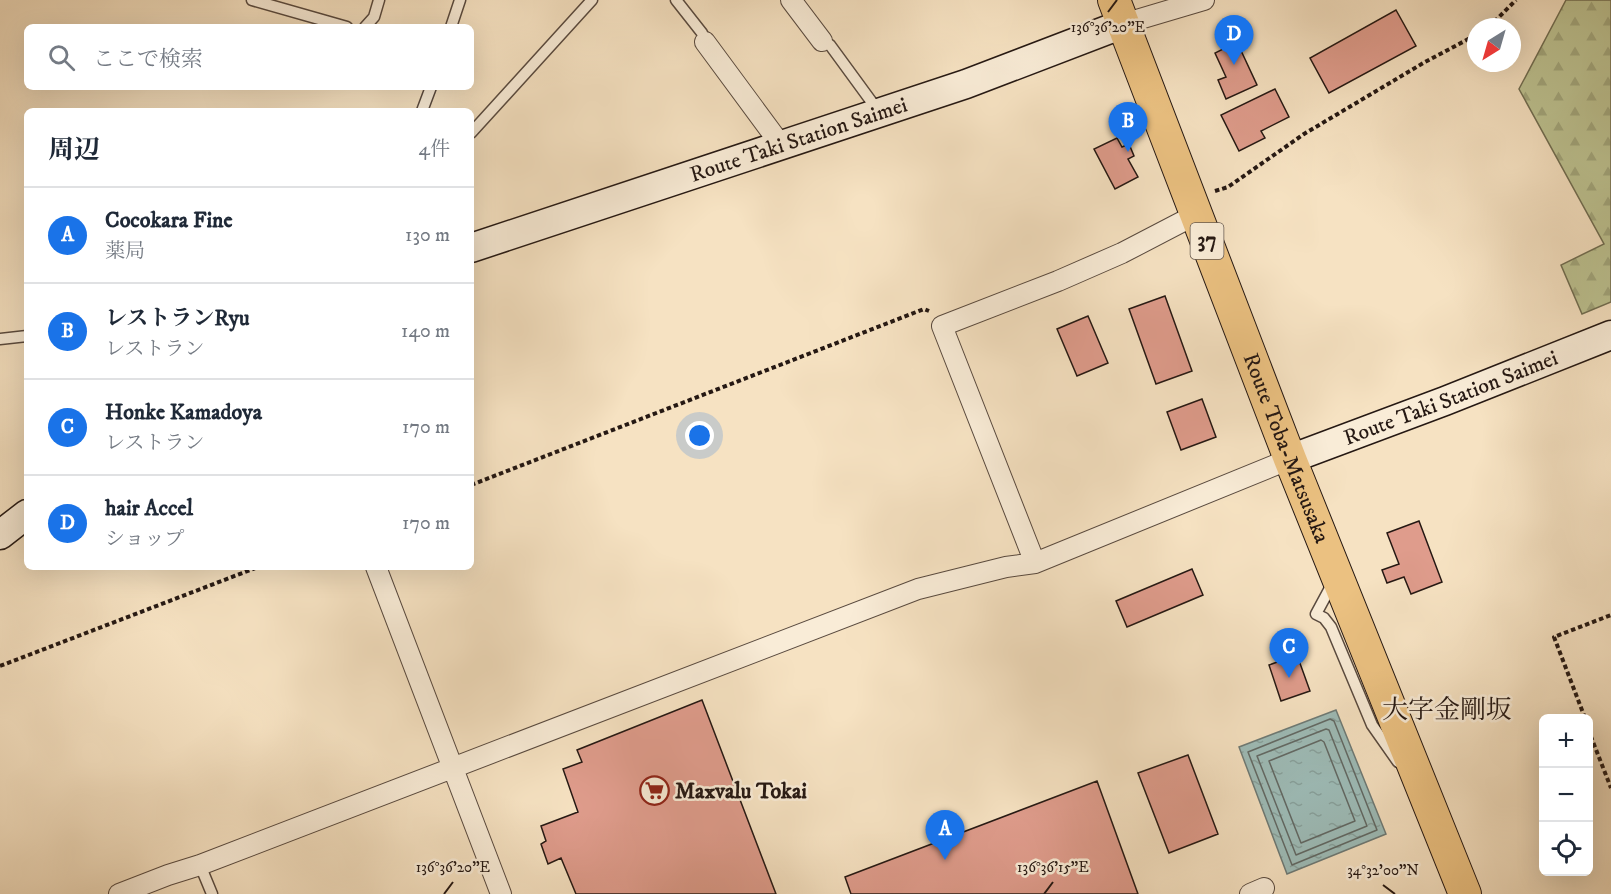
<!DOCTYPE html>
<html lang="ja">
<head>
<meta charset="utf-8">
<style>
  body { margin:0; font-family:"IM FELL DW Pica","Noto Serif JP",serif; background:#f2f2f3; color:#1f2937 }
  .controls { position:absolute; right:18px; bottom:18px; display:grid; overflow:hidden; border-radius:9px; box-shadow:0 6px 24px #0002 }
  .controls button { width:54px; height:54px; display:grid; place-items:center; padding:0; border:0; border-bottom:2px solid #e0e1e3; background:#fff; color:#1f2937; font:30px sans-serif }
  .compass { position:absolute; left:1467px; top:18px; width:54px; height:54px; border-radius:50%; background:#fff; box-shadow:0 6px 24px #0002; rotate:217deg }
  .you { position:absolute; left:700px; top:436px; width:21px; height:21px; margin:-15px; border:4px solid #fff; border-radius:50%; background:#1a73e8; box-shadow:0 0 0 9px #1a73e833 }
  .badge { display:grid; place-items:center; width:39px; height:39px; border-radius:50%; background:#1a73e8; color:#fff; font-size:20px; font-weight:700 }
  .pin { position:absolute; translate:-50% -50px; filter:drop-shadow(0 2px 3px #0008) }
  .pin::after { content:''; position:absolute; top:32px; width:21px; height:18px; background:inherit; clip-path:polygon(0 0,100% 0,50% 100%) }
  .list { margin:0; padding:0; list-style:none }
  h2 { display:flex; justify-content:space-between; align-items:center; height:78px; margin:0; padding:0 24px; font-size:26px }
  h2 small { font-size:20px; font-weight:400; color:#747a83 }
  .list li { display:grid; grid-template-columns:39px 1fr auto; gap:18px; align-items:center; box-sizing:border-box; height:96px; padding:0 24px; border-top:2px solid #e0e1e3 }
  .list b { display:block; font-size:22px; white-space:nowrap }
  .list p { margin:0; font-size:20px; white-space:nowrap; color:#747a83 }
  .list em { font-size:20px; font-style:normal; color:#747a83 }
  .icon { flex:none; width:33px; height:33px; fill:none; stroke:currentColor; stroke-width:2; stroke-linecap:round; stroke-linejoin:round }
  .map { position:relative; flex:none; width:1611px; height:894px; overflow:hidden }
  .search { position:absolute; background:#fff; box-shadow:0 6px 24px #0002; left:24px; top:24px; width:450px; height:66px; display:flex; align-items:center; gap:15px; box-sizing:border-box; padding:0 21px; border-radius:9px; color:#747a83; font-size:22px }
  .panel { position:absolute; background:#fff; box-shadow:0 6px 24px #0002; left:24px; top:108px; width:450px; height:462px; border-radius:9px }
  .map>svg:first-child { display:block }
</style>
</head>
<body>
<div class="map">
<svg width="1611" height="894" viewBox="0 0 1611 894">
  <defs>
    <pattern id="forest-firs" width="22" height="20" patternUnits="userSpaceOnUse" patternTransform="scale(1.5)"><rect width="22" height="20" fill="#bdc392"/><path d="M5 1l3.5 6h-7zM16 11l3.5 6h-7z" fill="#a2a77d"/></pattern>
    <pattern id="water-ripples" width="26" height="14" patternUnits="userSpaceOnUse" patternTransform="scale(1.5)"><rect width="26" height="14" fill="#9ebdb9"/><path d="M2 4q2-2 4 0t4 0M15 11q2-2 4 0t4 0" fill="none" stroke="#88a29e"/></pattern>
  </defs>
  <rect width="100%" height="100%" fill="#f6e2c2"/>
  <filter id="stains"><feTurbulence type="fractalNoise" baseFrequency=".00333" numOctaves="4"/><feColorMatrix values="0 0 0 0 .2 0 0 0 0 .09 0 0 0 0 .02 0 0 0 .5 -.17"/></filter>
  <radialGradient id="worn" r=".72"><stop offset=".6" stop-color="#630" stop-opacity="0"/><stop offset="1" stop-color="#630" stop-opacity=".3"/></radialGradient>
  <path fill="url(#forest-firs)" stroke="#716e52" stroke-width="1.5" d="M1566,0H1611V302L1582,314L1561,265L1604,244L1519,89Z"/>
  <path fill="url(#water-ripples)" stroke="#6e7b77" stroke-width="1.5" d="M1336,710L1386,834L1287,874L1239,747Z"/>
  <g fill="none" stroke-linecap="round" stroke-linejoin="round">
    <path stroke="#626a66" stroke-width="1.5" d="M1330,719L1334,721L1377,830L1292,865L1248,752Z
      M1326,729L1329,730L1367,826L1296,855L1257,756Z
      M1321,740L1324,742L1355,821L1301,843L1269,761Z"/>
  </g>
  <path fill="#df9c8c" stroke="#251813" stroke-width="1.5" d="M1396,10L1416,46L1329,93L1310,58Z
    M1237,42L1257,85L1226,99L1218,80L1226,77L1215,53Z
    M1275,89L1289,117L1261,131L1265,138L1239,151L1221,115Z
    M1117,138L1122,147L1129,144L1134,156L1128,159L1138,177L1115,189L1094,149Z
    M1165,296L1192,371L1156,384L1129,309Z
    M1088,316L1108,363L1077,376L1057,329Z
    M1202,399L1216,437L1181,450L1167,412Z
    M1419,521L1442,582L1411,594L1404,577L1387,583L1382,570L1399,564L1387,533Z
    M1192,569L1203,595L1127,627L1116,601Z
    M1297,655L1310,691L1281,701L1269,665Z
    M702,700L776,894H576L561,858L548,864L541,844L546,841L541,826L578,812L563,769L582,762L577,750Z
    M1188,755L1218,834L1169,853L1138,773Z
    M1097,781L1138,894H851L845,877Z"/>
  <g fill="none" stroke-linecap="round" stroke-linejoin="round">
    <defs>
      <path id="service" d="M252,0L347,27
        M676,0L702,33L705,42
        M365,27L374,17L379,0
        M451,27L460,0
        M822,41L830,45L879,112
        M422,111L431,87
        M471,133L592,0
        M0,339L27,336
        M1332,581L1330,588L1316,614L1324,618L1331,627L1372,725L1398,762
        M200,865L212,894"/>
      <path id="minor" d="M791,0L822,41
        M1123,24L1204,0
        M705,42L781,145
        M1035,563L942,326L1058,281L1122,253L1197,214
        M376,567L501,894
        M119,894L168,875L200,865L918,589L1006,567L1035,563L1290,459
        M1250,894L1264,888"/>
      <g id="secondary">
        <path id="s1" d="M471,248L966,84L1123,24"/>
        <path id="s2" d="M1290,459L1445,401L1611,335"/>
        <path d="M0,535L27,514"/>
      </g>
      <g id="primary">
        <path id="s3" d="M1114,0L1290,459L1465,894"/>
      </g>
    </defs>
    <use href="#service" stroke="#594a3f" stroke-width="13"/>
    <use href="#minor" stroke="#594a3f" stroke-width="22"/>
    <use href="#secondary" stroke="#251813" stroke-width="31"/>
    <use href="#primary" stroke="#251813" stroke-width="34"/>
    <path stroke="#251813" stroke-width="4" stroke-dasharray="4.5 3" stroke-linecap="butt" d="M1489,27L1516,0
      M1215,191L1228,187L1304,134L1425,62L1476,35
      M471,485L924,309L929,311
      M0,666L258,567
      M1585,718L1554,637L1611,615
      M1588,729L1611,788"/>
    <use href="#service" stroke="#f9ecd7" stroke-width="10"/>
    <use href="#minor" stroke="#f9ecd7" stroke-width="20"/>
    <use href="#secondary" stroke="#f9ecd7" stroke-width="28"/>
    <use href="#primary" stroke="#ebc181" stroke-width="32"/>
  </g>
  <path fill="none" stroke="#251813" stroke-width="2" d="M1108,12L1117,0M1383,885L1395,894M444,894L453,882M1044,894L1053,882"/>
  <defs>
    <symbol id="supermarket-ring" viewBox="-11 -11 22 22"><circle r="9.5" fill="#f9ecd7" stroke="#8f2418" stroke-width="1.5"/><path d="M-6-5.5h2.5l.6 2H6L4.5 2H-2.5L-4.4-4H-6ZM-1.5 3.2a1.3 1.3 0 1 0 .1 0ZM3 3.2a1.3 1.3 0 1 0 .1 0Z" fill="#8f2418"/></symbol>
  </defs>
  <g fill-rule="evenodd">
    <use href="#supermarket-ring" x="638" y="774" width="33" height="33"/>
  </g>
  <g text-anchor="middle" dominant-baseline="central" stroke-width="5" stroke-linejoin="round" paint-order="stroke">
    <rect fill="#f9ecd7" stroke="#65584e" stroke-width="1.5" x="1190.5" y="223" width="33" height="36" rx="4.5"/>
    <g font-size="21" font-weight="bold" fill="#251813">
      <text x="1207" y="241">37</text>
    </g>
    <g font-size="22" fill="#251813" stroke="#f9ecd7">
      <text stroke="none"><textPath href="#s1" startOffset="345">Route Taki Station Saimei</textPath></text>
      <text stroke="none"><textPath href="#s2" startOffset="172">Route Taki Station Saimei</textPath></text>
      <text stroke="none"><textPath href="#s3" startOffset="480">Route Toba-Matsusaka</textPath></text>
    </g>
    <g font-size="22" font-weight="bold" fill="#251813" stroke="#f9ecd7" text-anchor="start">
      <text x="675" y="791">Maxvalu Tokai</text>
    </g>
    <g font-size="26" fill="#251813" stroke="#f9ecd7">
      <text x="1447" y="710">大字金剛坂</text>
    </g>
  </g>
  <g font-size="15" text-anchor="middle" fill="#251813" stroke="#f9ecd7" stroke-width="5" stroke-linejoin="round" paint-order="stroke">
    <text x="1108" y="32">136°36'20"E</text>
    <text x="453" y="872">136°36'20"E</text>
    <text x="1053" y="872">136°36'15"E</text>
    <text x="1383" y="875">34°32'00"N</text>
  </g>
  <rect width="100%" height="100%" filter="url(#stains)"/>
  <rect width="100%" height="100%" fill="url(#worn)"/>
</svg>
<div class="controls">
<button>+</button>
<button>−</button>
<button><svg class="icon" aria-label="locate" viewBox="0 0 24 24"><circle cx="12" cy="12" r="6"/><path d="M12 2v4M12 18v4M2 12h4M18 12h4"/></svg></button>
</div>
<svg class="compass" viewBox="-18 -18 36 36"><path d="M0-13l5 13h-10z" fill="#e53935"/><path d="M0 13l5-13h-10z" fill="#747a83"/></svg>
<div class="you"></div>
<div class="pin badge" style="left:945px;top:860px">A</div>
<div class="pin badge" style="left:1128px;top:152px">B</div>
<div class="pin badge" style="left:1289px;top:678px">C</div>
<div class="pin badge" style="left:1234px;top:65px">D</div>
<div class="search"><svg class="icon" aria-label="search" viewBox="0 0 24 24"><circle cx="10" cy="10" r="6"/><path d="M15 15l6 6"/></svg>ここで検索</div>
<section class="panel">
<h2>周辺<small>4件</small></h2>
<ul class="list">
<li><span class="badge">A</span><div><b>Cocokara Fine</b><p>薬局</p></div><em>130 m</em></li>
<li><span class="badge">B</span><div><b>レストランRyu</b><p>レストラン</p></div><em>140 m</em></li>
<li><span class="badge">C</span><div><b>Honke Kamadoya</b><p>レストラン</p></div><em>170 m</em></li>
<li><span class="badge">D</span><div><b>hair Accel</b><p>ショップ</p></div><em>170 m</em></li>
</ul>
</section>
</div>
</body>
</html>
